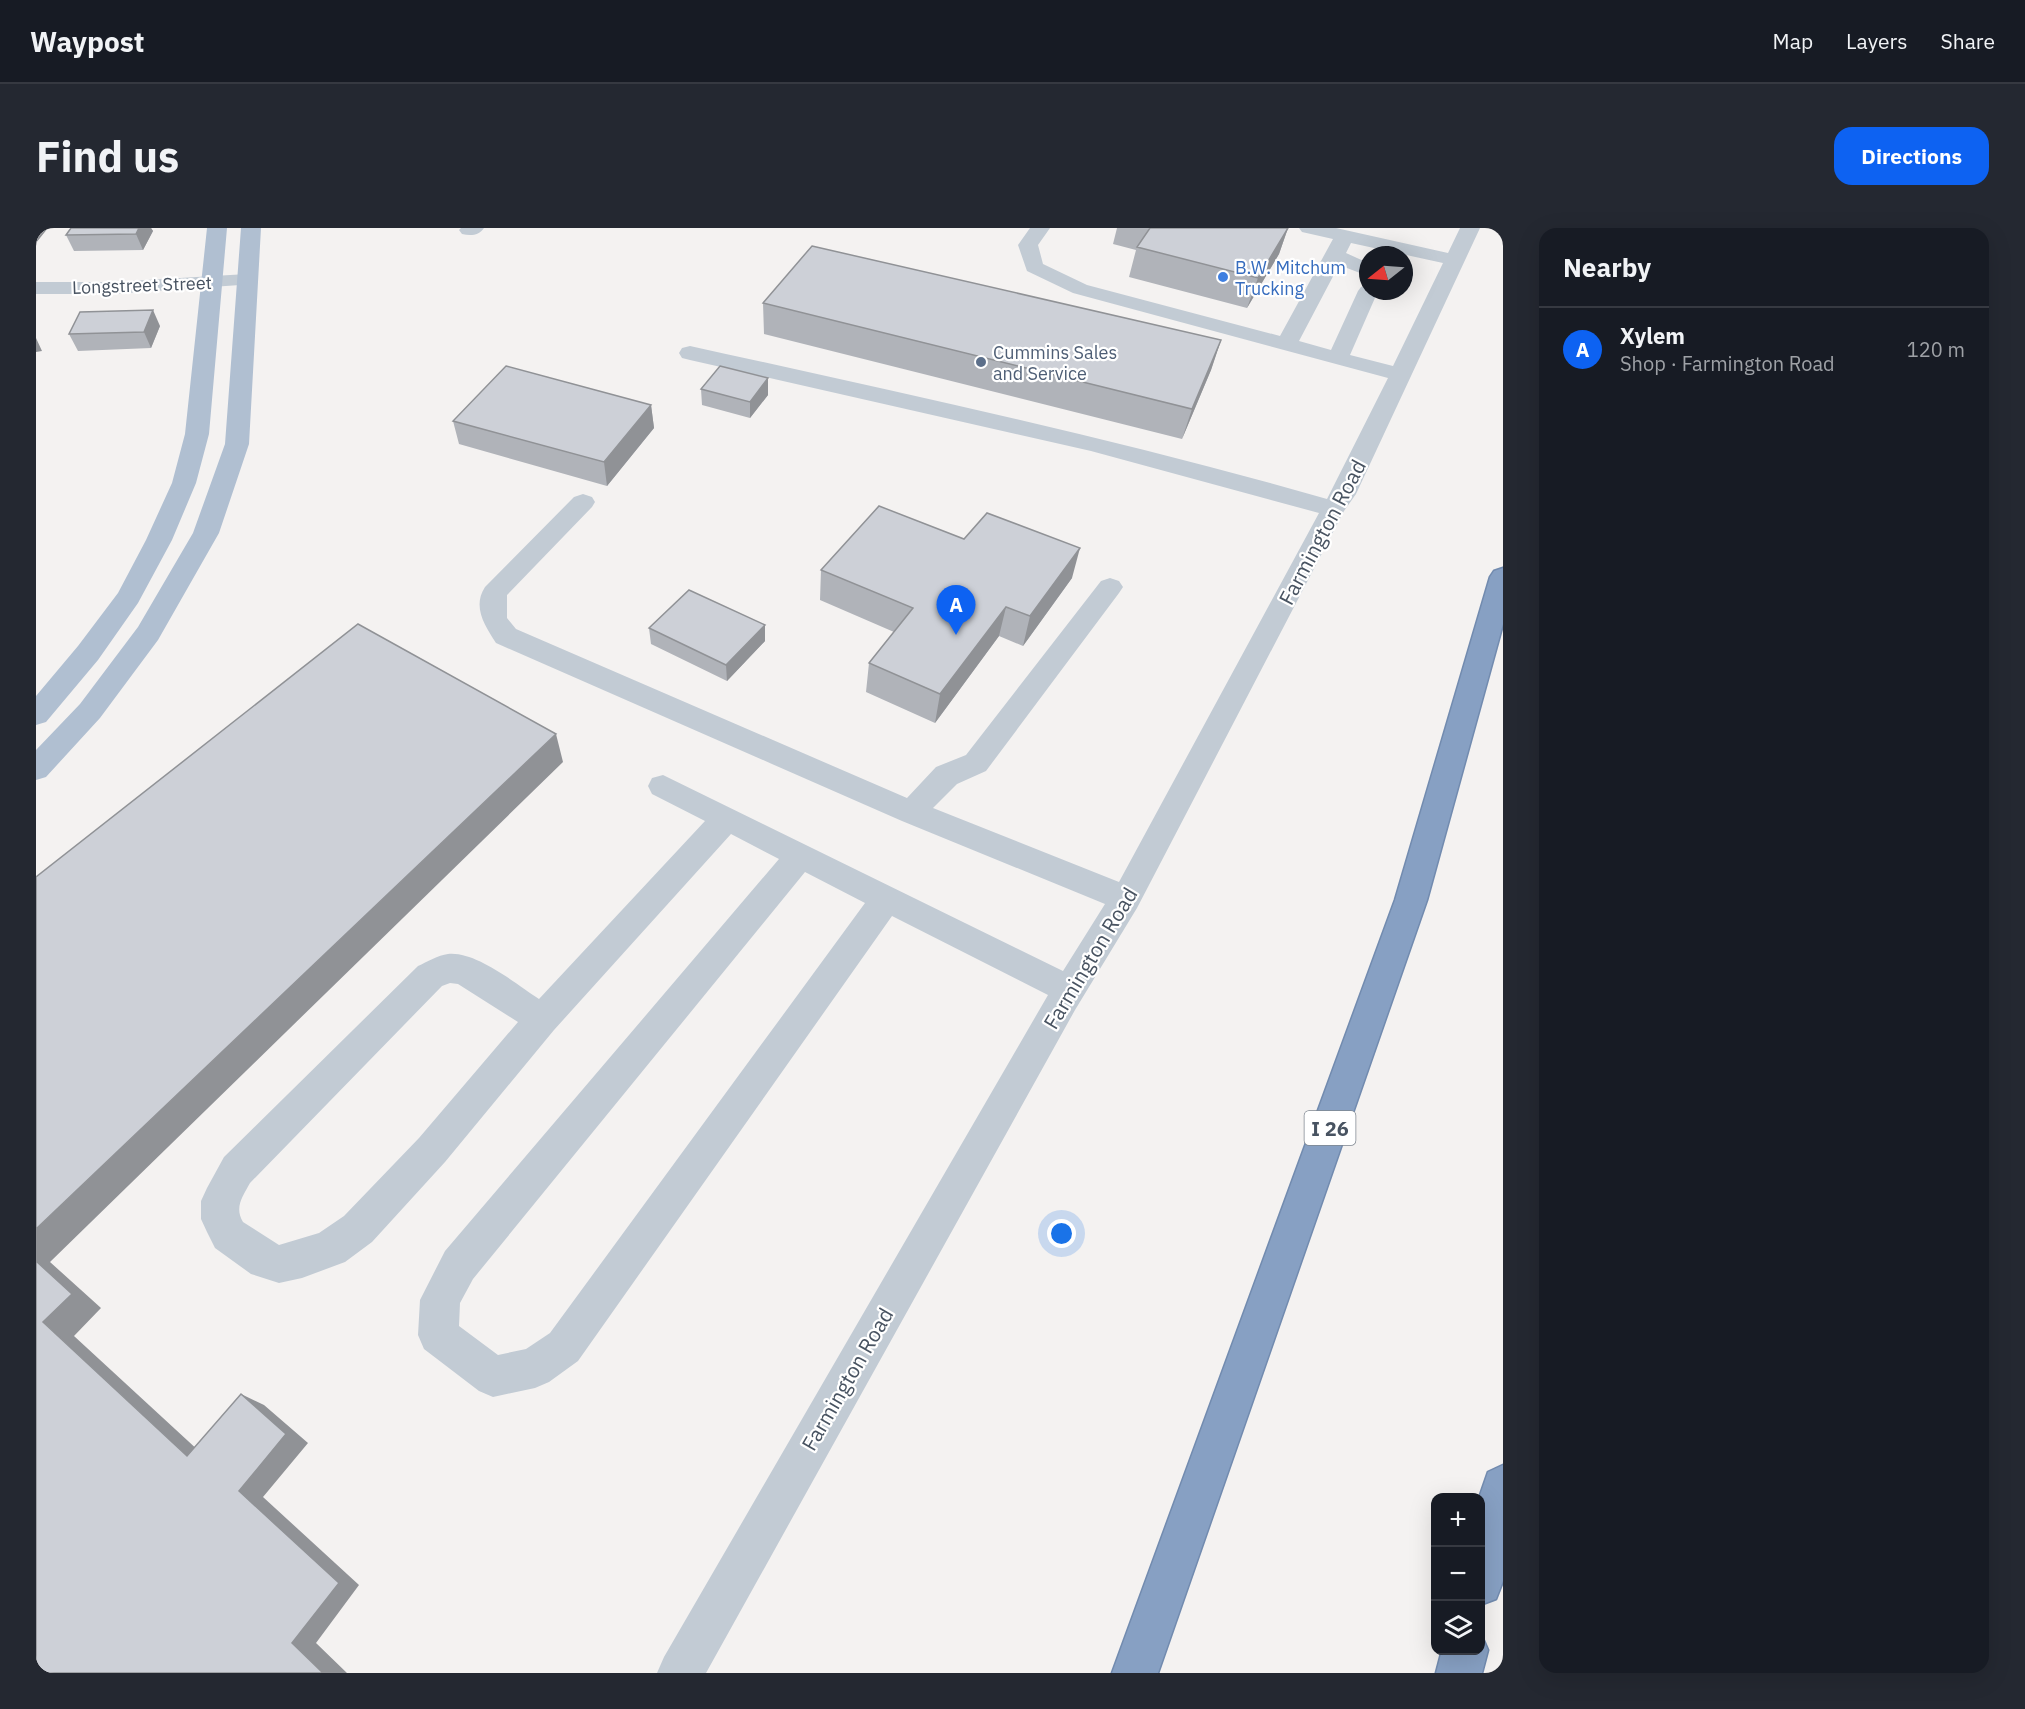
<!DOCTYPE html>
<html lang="en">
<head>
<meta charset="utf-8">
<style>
  body { margin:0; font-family:"IBM Plex Sans",sans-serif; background:#242831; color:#f1f3f6 }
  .controls { position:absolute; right:18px; bottom:18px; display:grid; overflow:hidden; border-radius:12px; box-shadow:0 6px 24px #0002 }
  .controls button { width:54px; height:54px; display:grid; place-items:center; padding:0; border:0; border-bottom:2px solid #363941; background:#171b24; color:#f1f3f6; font:30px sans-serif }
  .compass { position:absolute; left:1323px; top:18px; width:54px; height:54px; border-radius:50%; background:#171b24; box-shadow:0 6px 24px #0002; rotate:253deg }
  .you { position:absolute; left:1026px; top:1006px; width:21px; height:21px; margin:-15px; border:4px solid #fff; border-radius:50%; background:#1a73e8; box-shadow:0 0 0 9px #1a73e833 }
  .badge { display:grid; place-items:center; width:39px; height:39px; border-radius:50%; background:#0d62f2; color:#fff; font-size:20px; font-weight:700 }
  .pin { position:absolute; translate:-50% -50px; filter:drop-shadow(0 2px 3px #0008) }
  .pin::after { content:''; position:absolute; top:32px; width:21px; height:18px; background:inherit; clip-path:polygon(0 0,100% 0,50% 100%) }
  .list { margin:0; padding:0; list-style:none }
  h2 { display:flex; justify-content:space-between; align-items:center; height:78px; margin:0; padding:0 24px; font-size:26px }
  h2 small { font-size:20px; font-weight:400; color:#9ea1a6 }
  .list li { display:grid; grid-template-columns:39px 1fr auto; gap:18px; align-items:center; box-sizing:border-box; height:84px; padding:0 24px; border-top:2px solid #363941 }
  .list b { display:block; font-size:22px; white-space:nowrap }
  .list p { margin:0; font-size:20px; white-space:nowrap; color:#9ea1a6 }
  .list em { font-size:20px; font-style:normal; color:#9ea1a6 }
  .icon { flex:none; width:33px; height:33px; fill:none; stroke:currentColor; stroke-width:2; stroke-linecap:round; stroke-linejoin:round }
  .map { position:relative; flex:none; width:1467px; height:1445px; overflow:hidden; border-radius:18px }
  header { display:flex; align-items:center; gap:36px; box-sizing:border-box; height:84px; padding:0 30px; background:#171b24; border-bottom:2px solid #363941 }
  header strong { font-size:28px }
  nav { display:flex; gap:33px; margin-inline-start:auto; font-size:21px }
  .intro { display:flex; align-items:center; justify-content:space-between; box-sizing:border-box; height:144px; padding:0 36px }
  h1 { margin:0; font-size:42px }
  .button { padding:15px 27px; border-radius:18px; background:#0d62f2; color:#fff; font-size:21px; font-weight:700 }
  main { display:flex; gap:36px; padding:0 36px }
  aside { flex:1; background:#171b24; border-radius:18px; box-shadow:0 6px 24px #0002 }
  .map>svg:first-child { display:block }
</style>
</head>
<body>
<header>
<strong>Waypost</strong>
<nav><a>Map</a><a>Layers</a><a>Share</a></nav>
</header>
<div class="intro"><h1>Find us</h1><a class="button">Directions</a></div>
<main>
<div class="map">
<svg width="1467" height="1445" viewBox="0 0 1467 1445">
  <rect width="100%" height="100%" fill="#f4f2f1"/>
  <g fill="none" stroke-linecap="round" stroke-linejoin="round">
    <defs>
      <path id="highway" d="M1467,340V396L1391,672L1122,1445H1076L1359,672L1454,349L1458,343Z
        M1467,1237V1353L1460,1371L1444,1377L1443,1270L1452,1244Z
        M1445,1406L1452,1422L1446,1445H1400L1406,1422H1444Z"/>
    </defs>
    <use href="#highway" stroke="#728baf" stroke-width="3"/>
    <path fill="#c2cbd4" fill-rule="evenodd" d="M425,0H448C443,8 434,8 426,6L423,2Z
      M994,0H1014L1002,17L1007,36L1051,57L1244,108L1297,11L1266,4L1263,0H1300L1412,25L1424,0H1444L1320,266L1308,283L1101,680L1039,782L670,1445H621L628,1429L1012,767L856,688L542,1133L513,1154L499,1160L457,1169L443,1163L388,1121L382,1107L384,1072L409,1023L743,631L695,606L518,802L409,934L336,1014L309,1034L266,1050L243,1055L215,1046L179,1020L171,1004L165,991V973L171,960L188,929L382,738C391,734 402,727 412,726C440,723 480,756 503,771L669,593L616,566L612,558L616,550L627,547L1027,743L1069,676L866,593L460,415C449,398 436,379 449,359L538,269L547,266L556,269L559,274L556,279L471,367V390L480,401L871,570L900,539L930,527L1065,353L1074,350L1083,353L1087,359L1083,365L950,543L921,556L897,580L1083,654L1283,285L1055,223L654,132L646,130L643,125L646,120L654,118C867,165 1081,211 1291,271L1352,150L1037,65L991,43L982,17ZM1315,15L1407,35L1357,138L1314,127L1342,63H1332V57L1325,59L1322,63L1295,122L1263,113L1303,37L1332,48V35L1310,25ZM769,644L829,675L514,1105L490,1121L462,1127L423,1098L424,1075L437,1051ZM414,755L422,756L482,794L383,910L308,988L283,1005L243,1017L207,994C198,979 207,968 214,955L406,758Z
      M211,46L218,48L221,52L218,56L77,66H0V54H77Z"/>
    <path fill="#b0bfd1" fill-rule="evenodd" d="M171,0H191L173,206L160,255L136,312L102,375L62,432L10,494L0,497V468L42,418L82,365L110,312L136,255L149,206Z
      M205,0H225L213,216L183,305L122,412L64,490L10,549L0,552V522L44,476L102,399L157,305L189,216Z"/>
    <use href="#highway" fill="#87a0c3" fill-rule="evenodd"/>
  </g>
  <path fill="#b0b3b9" d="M35,0H115L117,3L107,22L38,23L30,7Z
    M1081,0H1252L1243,26L1211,80L1093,49L1100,22L1077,16Z
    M727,75L1185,112L1175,142L1146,211L728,106Z
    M124,98L115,120L42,123L33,106Z
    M665,161L732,167L714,190L666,177Z
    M615,177L618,200L571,258L423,216L417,193Z
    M785,342L1036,350L987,418L963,408L899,495L830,464L833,435L858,404L784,372Z
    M613,400L729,413L691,453L615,416Z"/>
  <path fill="#909296" d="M0,0H12L0,15Z
    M103,0H115L117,3L107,22L100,6Z
    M1252,0L1243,26L1211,80L1222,50Z
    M117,82L124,98L115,120L108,104Z
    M0,110L6,123L0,124Z
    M1185,112L1175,142L1146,211L1156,181Z
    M732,150V167L714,190V174Z
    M615,177L618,200L571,258L568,234Z
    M1044,320L1036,350L987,418L994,388Z
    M970,379L963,408L899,495L904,466Z
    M729,397V413L691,453L690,437Z
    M520,506L527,534L14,1034L65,1080L38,1108L177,1236L151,1228L7,1094L0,1033V1001Z
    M205,1166L228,1177L272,1215L227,1269L323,1357L280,1415L311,1445H287L256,1415L203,1263Z"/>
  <path fill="#cdd0d7" stroke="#909296" stroke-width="1.5" d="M35,0H103L100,6L30,7Z
    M1114,0H1252L1222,50L1101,19Z
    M776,18L1185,112L1156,181L727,75Z
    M117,82L108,104L33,106L44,84Z
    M470,138L615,177L568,234L417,193Z
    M684,138L732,150L714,174L665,161Z
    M843,278L928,311L951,285L1044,320L994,388L970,379L904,466L833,435L877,380L785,342Z
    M653,362L729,397L690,437L613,400Z
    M322,396L520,506L0,1001V649Z
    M0,1033L36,1066L7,1094L151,1228L205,1166L250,1206L203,1263L303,1355L256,1415L287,1445H0Z"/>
  <circle fill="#3f7fe0" stroke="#fff" stroke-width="2" cx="1187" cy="49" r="6"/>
  <circle fill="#5c6f8a" stroke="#fff" stroke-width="2" cx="945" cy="134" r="6"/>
  <g text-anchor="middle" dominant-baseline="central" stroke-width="4.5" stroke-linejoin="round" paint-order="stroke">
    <g font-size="18" fill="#366cbe" stroke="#fff" text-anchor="start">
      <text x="1199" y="39">B.W. Mitchum<tspan x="1199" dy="21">Trucking</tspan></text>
    </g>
    <g font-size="18" fill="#485361" stroke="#fff">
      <text transform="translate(106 57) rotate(-2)">Longstreet Street</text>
    </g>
    <g font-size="18" fill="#4e5e75" stroke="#fff" text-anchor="start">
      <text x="957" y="124">Cummins Sales<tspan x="957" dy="21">and Service</tspan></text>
    </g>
    <rect fill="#fff" stroke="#7f8790" stroke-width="1.5" x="1268.5" y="883" width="51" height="34" rx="4.5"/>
    <g font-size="20" font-weight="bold" fill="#485361">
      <text x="1294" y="900">I 26</text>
    </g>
    <g font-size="21" fill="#485361" stroke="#fff">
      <text transform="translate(1286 304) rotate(-62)">Farmington Road</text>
      <text transform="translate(1054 730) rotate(-59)">Farmington Road</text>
      <text transform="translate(811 1151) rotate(-60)">Farmington Road</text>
    </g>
  </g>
</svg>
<div class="controls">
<button>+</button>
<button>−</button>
<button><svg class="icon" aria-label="layers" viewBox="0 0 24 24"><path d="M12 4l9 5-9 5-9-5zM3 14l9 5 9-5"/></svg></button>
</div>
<svg class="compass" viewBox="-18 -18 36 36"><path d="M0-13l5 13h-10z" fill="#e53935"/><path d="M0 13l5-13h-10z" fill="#9ea1a6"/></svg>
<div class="you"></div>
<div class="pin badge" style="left:920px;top:407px">A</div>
</div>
<aside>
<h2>Nearby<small></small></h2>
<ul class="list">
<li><span class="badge">A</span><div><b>Xylem</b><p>Shop · Farmington Road</p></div><em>120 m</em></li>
</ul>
</aside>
</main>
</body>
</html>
